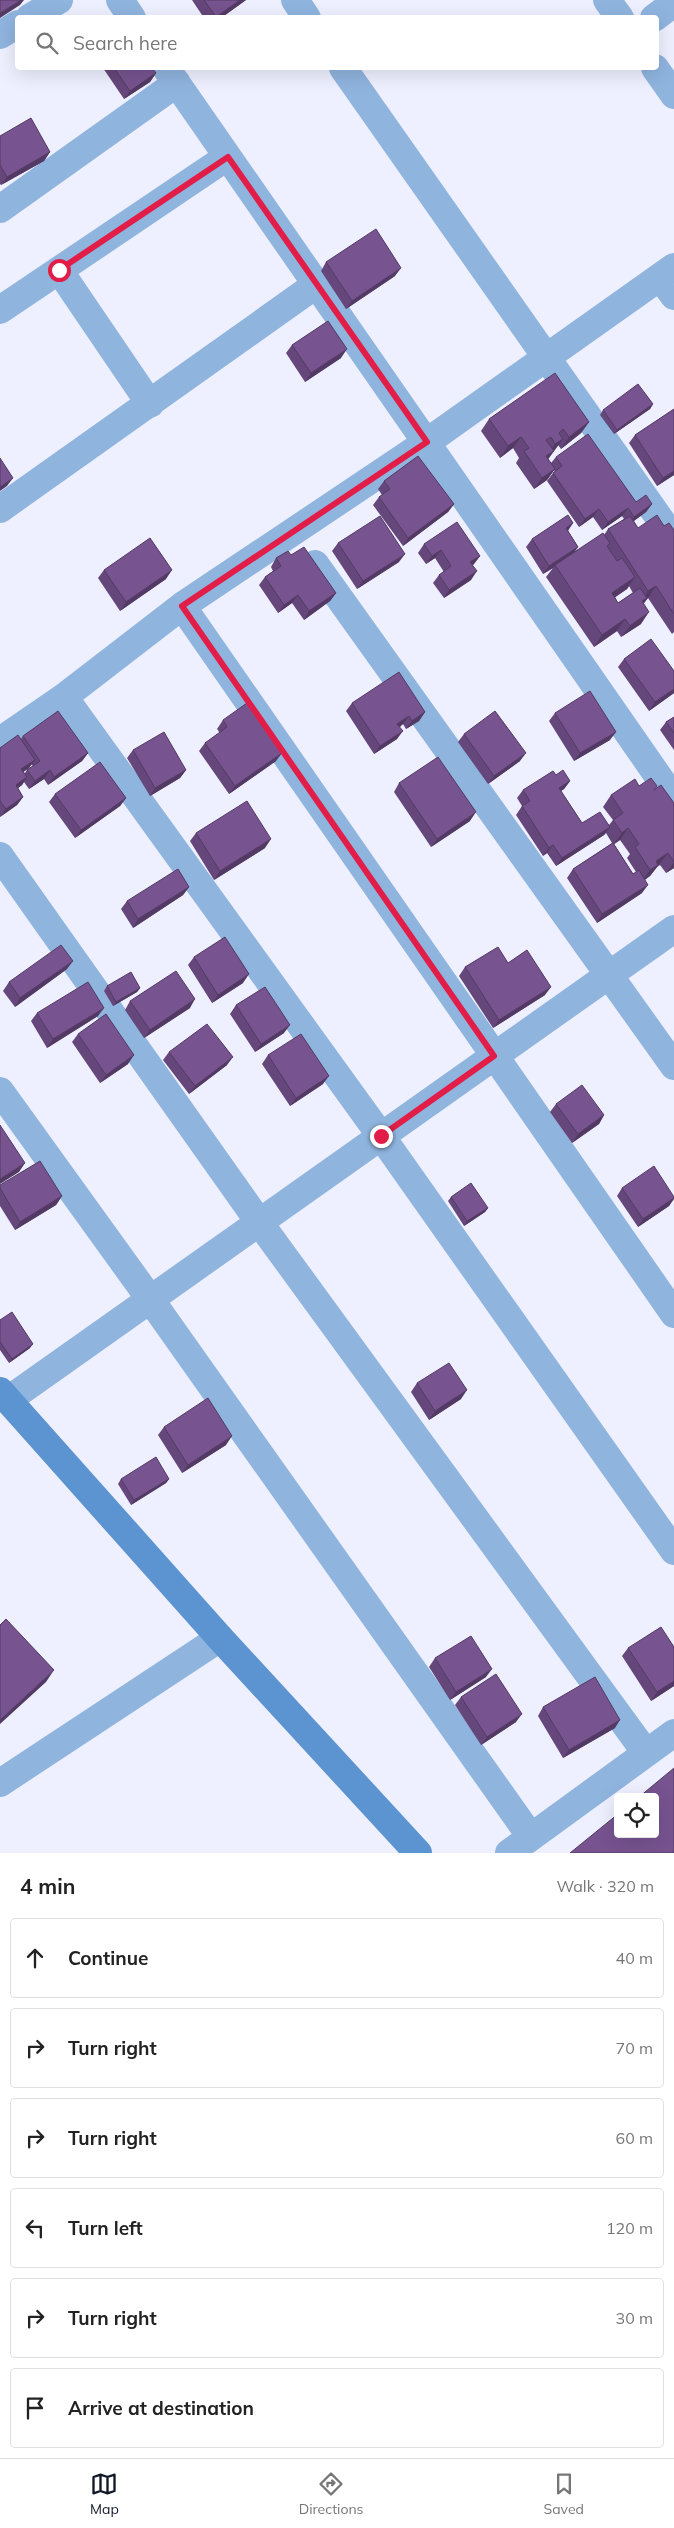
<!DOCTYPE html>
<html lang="en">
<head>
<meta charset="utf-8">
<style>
  body { margin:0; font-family:Mulish,sans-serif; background:#f6f6f6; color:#222 }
  .controls { position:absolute; right:15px; bottom:15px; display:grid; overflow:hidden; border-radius:5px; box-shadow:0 5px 20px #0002 }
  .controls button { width:45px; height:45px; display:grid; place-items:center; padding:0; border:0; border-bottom:1px solid #e0e0e0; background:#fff; color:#222; font:25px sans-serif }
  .stop { position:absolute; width:15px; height:15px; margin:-11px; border:4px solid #e11d48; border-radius:50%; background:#fff }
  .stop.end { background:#e11d48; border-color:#fff; box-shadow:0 1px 5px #0008 }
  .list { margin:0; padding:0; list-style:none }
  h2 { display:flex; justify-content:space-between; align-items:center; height:65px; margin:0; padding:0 20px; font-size:21px }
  h2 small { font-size:16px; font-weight:400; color:#767676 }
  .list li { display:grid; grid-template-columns:32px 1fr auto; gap:15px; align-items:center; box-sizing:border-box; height:80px; margin:0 10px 10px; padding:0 10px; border:1px solid #e0e0e0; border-radius:5px }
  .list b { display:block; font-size:19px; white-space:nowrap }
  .list em { font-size:16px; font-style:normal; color:#767676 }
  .icon { flex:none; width:28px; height:28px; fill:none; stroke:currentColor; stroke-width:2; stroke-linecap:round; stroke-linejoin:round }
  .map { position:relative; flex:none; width:674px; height:1853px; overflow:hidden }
  .search { position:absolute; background:#fff; box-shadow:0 5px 20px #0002; left:15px; right:15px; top:15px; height:55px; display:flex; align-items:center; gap:12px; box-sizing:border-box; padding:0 18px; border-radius:5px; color:#767676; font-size:19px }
  .sheet { height:605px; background:#fff }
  nav { display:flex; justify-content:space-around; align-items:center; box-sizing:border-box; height:70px; border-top:1px solid #e0e0e0; background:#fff; font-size:14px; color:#767676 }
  nav a { display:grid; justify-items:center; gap:2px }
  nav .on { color:#111827 }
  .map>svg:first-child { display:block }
</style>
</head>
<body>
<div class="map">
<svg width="674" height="1853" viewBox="0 0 674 1853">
  <rect width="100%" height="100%" fill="#eff0ff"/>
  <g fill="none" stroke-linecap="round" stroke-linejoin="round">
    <path stroke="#8fb4de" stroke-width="28" d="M120,0L132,18
      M295,0L307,18
      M607,0L620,18
      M29,18L59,0
      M654,18L674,3
      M0,35L18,24
      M166,68L674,799
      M343,68L674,539
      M655,68L674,95
      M0,209L177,83
      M59,270L150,404
      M660,277L674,296
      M0,310L227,157
      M0,509L317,284
      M315,564L674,1066
      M182,606L674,1314
      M64,697L381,1136L674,1551
      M0,741L64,697L182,606L427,442L674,267
      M0,856L259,1222L646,1753
      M0,1091L150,1299L531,1837
      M8,1400L674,929
      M0,1783L220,1638
      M509,1853L674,1733"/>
    <path stroke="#5c94d1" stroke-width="28" d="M0,1391L220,1638L418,1853"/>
  </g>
  <path fill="#66477b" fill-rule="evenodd" d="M192,0H246L221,18H204Z
    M103,68H152L156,73L150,82L124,99Z
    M0,136L50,152L44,161L1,185L0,184Z
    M326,262L395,276L346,309L321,271Z
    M292,345L341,358L305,382L286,353Z
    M653,404L650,409L614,434L600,415L603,410Z
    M674,409V475L657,486L629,443L635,435Z
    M489,419L589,422L581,433L561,449L558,445L548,459L551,463L556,457L636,502L652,504L646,512L634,521L638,528L664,526L674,530V632L672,634L648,598L644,603L641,624L621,637L617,631L594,647L546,577L553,568L543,574L526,547L532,539L573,523L568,531L578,547L575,551L604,535L608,529L624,519L622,516L602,530L593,517L579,527L547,481L553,473L555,472L554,470L547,480L534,489L516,463L519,458L513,448L500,458L481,431ZM629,586L633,593L618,603L615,597L627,589Z
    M384,481L454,504L448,512L403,546L373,505L379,497L382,495L378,489Z
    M338,543L399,562L357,589L332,551Z
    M424,544L480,556L473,565L471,580L444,598L433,583L439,575L444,572L435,558L426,564L418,553Z
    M291,555L336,593L330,601L304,620L292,603L278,613L259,585L265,577L273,571L271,567L276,558Z
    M104,570L166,579L120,611L98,578Z
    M624,659L674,693L649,711L618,667Z
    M352,703L425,712L419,721L406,729L403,724L400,727L397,739L374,754L346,711Z
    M555,713L610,740L574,761L549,721Z
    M674,717V750L660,730L666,722Z
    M223,720L276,761L229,794L199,751L205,743L220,733L217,729Z
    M464,734L520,761L488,784L458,742Z
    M23,736L88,753L82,761L48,785L44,779L29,789L24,782L22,785L18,788L23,797L17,805L0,817V748L21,739ZM31,764L33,766L27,770L25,773L23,772L29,768Z
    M133,750L186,770L180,778L150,796L127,758Z
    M556,775L570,781L564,789L561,791L582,823L609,825L613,820L603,807L611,795L639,786L655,789L674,803V868L666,873L660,865L657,867L650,876L645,880L642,893L597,923L567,878L573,869L612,843L606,833L604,835L556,866L547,853L543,856L516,815L522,806L517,798L523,790ZM620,840L630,854L627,858L636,872L633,874L614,844Z
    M399,783L470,821L431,847L394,792Z
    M55,794L126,798L120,806L75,838L49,802Z
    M196,833L265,848L214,880L190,841Z
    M189,887L183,895L133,928L121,909L127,901Z
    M194,957L243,983L212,1003L188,965Z
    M508,963L545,995L493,1028L459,976L465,967Z
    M67,969L15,1007L3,991L9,982Z
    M107,986L140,988L137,992L113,1006L104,991Z
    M130,1001L190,1008L144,1038L125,1010Z
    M236,1005L284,1033L255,1052L230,1014Z
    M37,1013L98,1016L47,1048L31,1021Z
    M78,1034L128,1064L100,1083L72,1042Z
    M169,1052L227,1065L189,1094L163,1060Z
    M268,1055L323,1084L290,1106L262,1064Z
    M556,1104L604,1115L599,1124L572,1143L550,1112Z
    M0,1185L62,1196L56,1205L15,1230L0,1206Z
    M622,1188L674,1197V1199L669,1206L638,1227L617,1196Z
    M451,1197L488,1208L485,1212L464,1226L448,1201Z
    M0,1320L30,1348L9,1363L0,1350Z
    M417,1383L461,1399L429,1420L411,1392Z
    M164,1427L226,1445L182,1473L158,1435Z
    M121,1479H169L166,1483L131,1505L118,1484Z
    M674,1647V1686L651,1701L622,1656L628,1648Z
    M435,1658L486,1677L450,1700L429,1667Z
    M461,1697L516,1722L481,1745L455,1705Z
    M543,1707L615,1728L563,1758L538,1716Z"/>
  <path fill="#533a64" d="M21,0H24L20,5L0,18V13Z
    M240,0H246L221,18H216Z
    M156,73L150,82L124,99L130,91Z
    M50,152L44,161L1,185L7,177Z
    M401,268L395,276L346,309L352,301Z
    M347,349L341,358L305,382L311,373Z
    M653,404L650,409L614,434L617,430Z
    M589,422L581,433L561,449L569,437Z
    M521,437L513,448L500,458L508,446Z
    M563,439L546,462L538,468L555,444Z
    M555,469L547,480L534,489L542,478Z
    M674,471V475L657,486L663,478Z
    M13,478L7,486L0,491V487Z
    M454,504L448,512L403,546L408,538Z
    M652,504L646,512L628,525L634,517Z
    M628,508L622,516L602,530L608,522Z
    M599,509L593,517L579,527L585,519Z
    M573,523L567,531L566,528Z
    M578,547L572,555L555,565L553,568L543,574L549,566Z
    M441,550L435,558L426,564L432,556Z
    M405,554L399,562L357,589L363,581Z
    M480,556L474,564L465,570L470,562Z
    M172,570L166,579L120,611L126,602Z
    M477,571L471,580L444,598L449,590Z
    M635,577L627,589L604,605L612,593Z
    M656,586L648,598L647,599L639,610L640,603L648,591Z
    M336,593L330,601L304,620L309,611Z
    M298,595L292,603L278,613L284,605Z
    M649,612L641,624L621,637L630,626Z
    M625,619L617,631L594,647L602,635Z
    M674,689V693L649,711L655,702Z
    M425,712L419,721L406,729L412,721Z
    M409,716L403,724L392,732L397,724Z
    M403,731L397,739L374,754L380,746Z
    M616,732L610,740L574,761L580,753Z
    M88,753L82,761L48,785L54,777Z
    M282,753L276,761L229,794L235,786Z
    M526,753L520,761L488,784L494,776Z
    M35,760L29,768L16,777L21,769Z
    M50,770L44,779L29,789L35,781Z
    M186,770L180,778L150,796L155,788Z
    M27,777L22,785L10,794L16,785Z
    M570,781L564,789L553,796L559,788Z
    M23,797L17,805L0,817L6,809Z
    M126,798L120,806L75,838L81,830Z
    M476,812L470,821L431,847L437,839Z
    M610,827L604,835L556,866L562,858Z
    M628,828L620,840L613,845L622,833Z
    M271,839L265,848L214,880L220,871Z
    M553,845L547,853L543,856L549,848Z
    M668,853L650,876L642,881L656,861Z
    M674,862V868L666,873Z
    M648,885L642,893L597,923L602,914Z
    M189,887L183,895L133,928L138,919Z
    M73,961L67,969L15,1007L20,998Z
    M249,974L243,983L212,1003L218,995Z
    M551,987L545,995L493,1028L499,1020Z
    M140,988L137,992L113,1006L116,1002Z
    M195,999L190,1008L144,1038L150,1030Z
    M104,1008L98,1016L47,1048L53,1039Z
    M290,1025L284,1033L255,1052L261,1044Z
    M134,1055L128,1064L100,1083L106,1075Z
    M233,1057L227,1065L189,1094L195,1086Z
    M329,1076L323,1084L290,1106L296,1098Z
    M604,1115L599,1124L572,1143L578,1134Z
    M25,1163L19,1172L0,1184V1179Z
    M62,1196L56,1205L15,1230L20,1222Z
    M674,1198L669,1206L638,1227L643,1219Z
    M488,1208L485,1212L464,1226L467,1221Z
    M33,1344L30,1348L9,1363L12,1359Z
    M467,1390L461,1399L429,1420L435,1411Z
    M232,1436L226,1445L182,1473L188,1465Z
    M169,1479L166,1483L131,1505L134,1500Z
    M492,1669L486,1677L450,1700L456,1692Z
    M54,1670L46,1682L0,1724V1720Z
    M674,1681V1686L651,1701L657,1692Z
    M522,1714L516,1722L481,1745L487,1737Z
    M620,1720L615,1728L563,1758L569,1750Z"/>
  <path fill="#77538f" stroke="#533a64" d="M0,0H21L0,13Z
    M204,0H240L216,17Z
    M114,68H152L156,73L130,91Z
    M31,118L50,152L7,177L0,165V136Z
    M376,229L401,268L352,301L326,262Z
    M328,321L347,349L311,373L292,345Z
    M555,373L589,422L569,437L563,429L559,433L563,439L555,444L551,437L546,440L554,451L546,456L555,469L542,478L524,451L529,448L521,437L508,446L489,419Z
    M638,384L653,404L617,430L603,410Z
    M674,409V471L663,478L635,435Z
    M588,434L636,502L646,495L652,504L634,517L628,508L608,522L599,509L585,519L553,473L562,466L556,457Z
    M418,456L454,504L408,538L379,497L390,489L384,481Z
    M0,458L13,478L0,487Z
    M568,515L573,523L566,528L578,547L549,566L532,539Z
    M657,515L664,526L669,523L674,530V614L656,586L648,591L608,529L630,516L638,528Z
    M380,516L405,554L363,581L338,543Z
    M457,522L480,556L470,562L477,571L449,590L439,575L451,566L441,550L432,556L424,544Z
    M603,533L610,543L607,546L617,561L622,558L635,577L612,593L618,603L640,588L647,598L642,601L649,612L630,626L625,619L602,635L555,565Z
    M150,538L172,570L126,602L104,570Z
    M304,547L336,593L309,611L298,595L284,605L265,577L281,566L276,558L288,551L291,555Z
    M651,639L674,671V689L655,702L624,659Z
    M399,672L425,712L412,721L409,716L397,724L403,731L380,746L352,703Z
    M590,691L616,732L580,753L555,713Z
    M247,703L282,753L235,786L205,743L227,727L223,720Z
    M58,711L88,753L54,777L50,770L35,781L27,770L40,761L23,736Z
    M495,711L526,753L494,776L464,734Z
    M674,717V733L666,722Z
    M164,732L186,770L155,788L133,750Z
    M18,735L35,760L21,769L27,777L16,785L23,797L6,809L0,801V748Z
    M438,757L476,812L437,839L399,783Z
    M100,762L126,798L81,830L55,794Z
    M563,770L570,781L559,788L582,823L600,812L610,827L562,858L553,845L549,848L522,806L530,801L523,790L553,771L556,775Z
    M651,778L657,786L654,790L661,785L674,803V862L668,853L656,861L658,865L650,870L635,847L639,844L628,828L622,833L613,820L623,813L611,795L635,779L639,786Z
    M247,801L271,839L220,871L196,833Z
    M613,843L633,874L639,870L648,885L602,914L573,869Z
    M178,869L189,887L138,919L127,901Z
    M225,937L249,974L218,995L194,957Z
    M61,945L73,961L20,998L9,982Z
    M498,947L508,963L527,950L551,987L499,1020L465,967Z
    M176,971L195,999L150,1030L130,1001Z
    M131,972L140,988L116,1002L107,986Z
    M88,982L104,1008L53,1039L37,1013Z
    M265,987L290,1025L261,1044L236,1005Z
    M106,1014L134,1055L106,1075L78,1034Z
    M207,1024L233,1057L195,1086L169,1052Z
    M301,1034L329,1076L296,1098L268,1055Z
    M582,1085L604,1115L578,1134L556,1104Z
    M0,1125L25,1163L0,1179Z
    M40,1161L62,1196L20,1222L0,1188V1185Z
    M654,1166L674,1197V1198L643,1219L622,1188Z
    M471,1183L488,1208L467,1221L451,1197Z
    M12,1312L33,1344L12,1359L0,1342V1320Z
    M449,1363L467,1390L435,1411L417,1383Z
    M208,1398L232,1436L188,1465L164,1427Z
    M156,1457L169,1479L134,1500L121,1479Z
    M6,1619L54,1670L0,1720V1625Z
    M661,1627L674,1647V1681L657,1692L628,1648Z
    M471,1636L492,1669L456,1692L435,1658Z
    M496,1674L522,1714L487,1737L461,1697Z
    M595,1677L620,1720L569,1750L543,1707Z
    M674,1768V1853H570L618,1814V1834H655V1797H639Z"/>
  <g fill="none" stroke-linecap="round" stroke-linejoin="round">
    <path stroke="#e11d48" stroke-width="6" d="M59,270L228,157L427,442L182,606L494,1056L381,1136"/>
  </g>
</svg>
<div class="controls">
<button><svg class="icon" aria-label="locate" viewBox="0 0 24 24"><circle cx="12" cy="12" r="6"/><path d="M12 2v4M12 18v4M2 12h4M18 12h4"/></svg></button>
</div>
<div class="stop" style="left:59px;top:270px"></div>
<div class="stop end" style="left:381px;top:1136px"></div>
<div class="search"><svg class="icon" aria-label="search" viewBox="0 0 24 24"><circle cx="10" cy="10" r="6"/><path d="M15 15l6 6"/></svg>Search here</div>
</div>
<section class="sheet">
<h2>4 min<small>Walk · 320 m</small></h2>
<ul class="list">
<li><svg class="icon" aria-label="ahead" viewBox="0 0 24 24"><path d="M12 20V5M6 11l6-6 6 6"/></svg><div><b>Continue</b></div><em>40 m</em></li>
<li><svg class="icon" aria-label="right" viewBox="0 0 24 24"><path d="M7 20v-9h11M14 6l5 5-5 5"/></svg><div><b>Turn right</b></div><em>70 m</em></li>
<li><svg class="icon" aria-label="right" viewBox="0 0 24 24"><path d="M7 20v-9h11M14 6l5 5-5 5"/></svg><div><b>Turn right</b></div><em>60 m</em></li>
<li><svg class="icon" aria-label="left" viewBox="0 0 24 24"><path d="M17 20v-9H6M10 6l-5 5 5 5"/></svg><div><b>Turn left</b></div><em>120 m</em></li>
<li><svg class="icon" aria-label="right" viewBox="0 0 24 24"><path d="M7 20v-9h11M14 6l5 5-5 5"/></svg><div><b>Turn right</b></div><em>30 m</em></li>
<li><svg class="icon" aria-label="arrive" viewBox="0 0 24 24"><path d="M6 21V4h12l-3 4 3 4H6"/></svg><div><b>Arrive at destination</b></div></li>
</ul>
</section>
<nav>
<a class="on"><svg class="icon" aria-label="map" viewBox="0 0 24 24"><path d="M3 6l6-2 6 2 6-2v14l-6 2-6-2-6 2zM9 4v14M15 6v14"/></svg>Map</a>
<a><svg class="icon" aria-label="directions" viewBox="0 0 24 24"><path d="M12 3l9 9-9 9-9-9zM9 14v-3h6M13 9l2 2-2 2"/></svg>Directions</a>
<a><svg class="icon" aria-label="saved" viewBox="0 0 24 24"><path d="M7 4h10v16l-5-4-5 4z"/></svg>Saved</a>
</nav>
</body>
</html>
